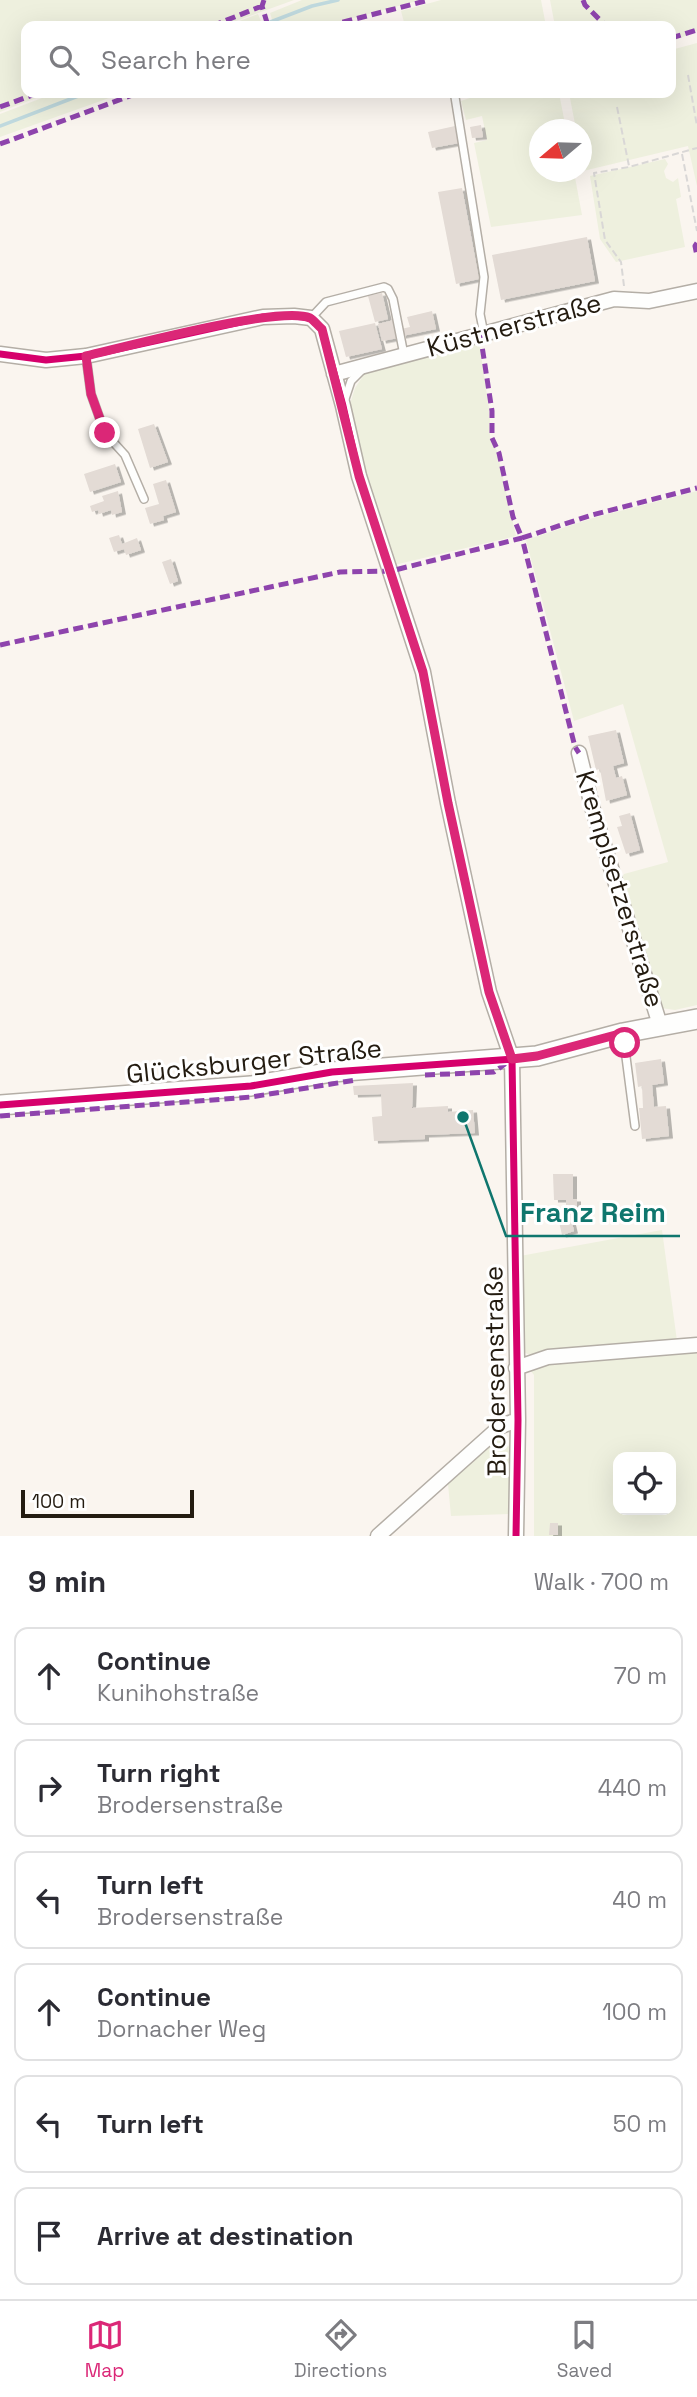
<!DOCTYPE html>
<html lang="en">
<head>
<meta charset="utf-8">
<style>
  body { margin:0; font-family:"Space Grotesk",sans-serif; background:#f7f7f7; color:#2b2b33 }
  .controls { position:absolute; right:21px; bottom:21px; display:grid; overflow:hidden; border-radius:14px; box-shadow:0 7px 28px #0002 }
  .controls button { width:63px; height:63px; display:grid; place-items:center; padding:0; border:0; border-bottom:2px solid #e1e1e2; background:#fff; color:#2b2b33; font:35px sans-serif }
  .compass { position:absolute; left:529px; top:119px; width:63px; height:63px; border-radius:50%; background:#fff; box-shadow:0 7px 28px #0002; rotate:251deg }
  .scale { position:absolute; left:21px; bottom:18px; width:173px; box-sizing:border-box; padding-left:7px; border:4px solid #231b10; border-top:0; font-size:19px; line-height:24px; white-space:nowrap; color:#231b10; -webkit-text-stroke:5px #fff; paint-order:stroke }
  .stop { position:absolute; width:21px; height:21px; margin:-16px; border:5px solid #db2777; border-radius:50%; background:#fff }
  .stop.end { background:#db2777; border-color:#fff; box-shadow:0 2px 7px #0008 }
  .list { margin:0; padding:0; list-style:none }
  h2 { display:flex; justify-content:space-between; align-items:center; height:91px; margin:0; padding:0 28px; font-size:30px }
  h2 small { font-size:23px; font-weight:400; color:#7c7c81 }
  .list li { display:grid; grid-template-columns:46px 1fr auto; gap:21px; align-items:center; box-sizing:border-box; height:98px; margin:0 14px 14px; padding:0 14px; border:2px solid #e1e1e2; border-radius:14px }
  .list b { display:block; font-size:26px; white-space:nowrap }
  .list p { margin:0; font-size:23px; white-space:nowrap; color:#7c7c81 }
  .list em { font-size:23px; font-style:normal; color:#7c7c81 }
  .icon { flex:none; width:38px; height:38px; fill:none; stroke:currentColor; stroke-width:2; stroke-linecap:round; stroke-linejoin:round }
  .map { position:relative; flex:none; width:697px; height:1536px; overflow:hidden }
  .search { position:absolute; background:#fff; box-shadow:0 7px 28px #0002; left:21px; right:21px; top:21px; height:77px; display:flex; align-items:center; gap:18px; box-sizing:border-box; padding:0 24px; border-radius:14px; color:#7c7c81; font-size:26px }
  .sheet { height:763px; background:#fff }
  nav { display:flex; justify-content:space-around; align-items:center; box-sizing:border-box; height:98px; border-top:2px solid #e1e1e2; background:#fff; font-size:19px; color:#7c7c81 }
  nav a { display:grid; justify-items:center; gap:4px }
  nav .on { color:#db2777 }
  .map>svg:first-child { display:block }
</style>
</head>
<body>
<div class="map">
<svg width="697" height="1536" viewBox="0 0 697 1536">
  <defs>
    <filter id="shadow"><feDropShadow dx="4" dy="2.5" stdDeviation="0" flood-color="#0004"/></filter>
  </defs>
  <rect width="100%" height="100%" fill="#faf5ef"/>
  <path fill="#eef0de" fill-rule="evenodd" d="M0,0H294L222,26H26V93H49L0,112Z
    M302,0H421L324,26H274L270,13Z
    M441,0H541L546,26H405L401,11Z
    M550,0H697V31L671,42V26H555Z
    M258,14L263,26H226Z
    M697,43V186L688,146L583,171L582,130L576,129L569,93H671V50Z
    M55,93H123L0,137V114Z
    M484,93H559L566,129L540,130V172H574L582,215L491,227L474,143L487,140L482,116L466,120L461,101Z
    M665,159L668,164L664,171L666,178L673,182L678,178L681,197L676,199L685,247L616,262L600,239L590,176Z
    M479,342L490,415V438L497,451L516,536L394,565L366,482L349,407L355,388L365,373Z
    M697,491V1005L675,1010L661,1008L621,879L624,874L668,862L623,704L574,721L526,540L593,518Z
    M662,1230L677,1341L536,1355L527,1354L520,1348V1256Z
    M697,1350V1536H534V1375L530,1370L538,1364ZM618,1457H671V1510H618Z
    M498,1437L503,1439L510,1448L509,1514L451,1516L448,1484L493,1439Z"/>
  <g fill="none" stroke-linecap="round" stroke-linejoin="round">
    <path stroke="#bfd9de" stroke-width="3.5" d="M260,26L312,6L338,0
      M0,126L86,93"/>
  </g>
  <path fill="#e3dbd5" filter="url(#shadow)" d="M481,125L483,137L472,138L470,127Z
    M455,126L459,143L432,148L428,132Z
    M462,188L479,279L456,284L438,192Z
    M587,237L595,281L501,300L492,255Z
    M382,293L388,319L375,322L368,296Z
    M432,311L436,329L402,336L401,329L410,327L407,317Z
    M394,320L398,338L382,341L378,324Z
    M375,323L382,349L346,357L339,331Z
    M154,424L168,462L150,468L138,429Z
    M115,464L121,482L90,492L84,474Z
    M166,480L176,512L163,516L164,520L150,524L145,508L159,504L153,484Z
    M118,491L122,512L112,515L111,510L99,514L98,510L92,512L90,506L104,501L102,496Z
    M119,535L122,544L137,538L141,550L126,555L124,549L114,552L109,538Z
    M171,559L178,581L170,584L162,562Z
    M616,730L624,763L613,766L616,778L622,776L627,795L606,801L600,769L596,770L588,736Z
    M630,813L640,850L626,854L617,827L622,826L619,816Z
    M661,1059L664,1083L652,1085L654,1107L666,1106L669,1136L642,1139L639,1108H643L642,1086L638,1087L635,1063Z
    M413,1083L412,1108L448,1106V1112L473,1110L475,1133L425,1135V1139L374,1141L372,1117L382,1116L381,1094L354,1095L353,1086Z
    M553,1174H573V1199H577V1209H566V1200H554Z
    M569,1210L574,1231L562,1235L557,1213Z
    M550,1523H558V1535H549Z"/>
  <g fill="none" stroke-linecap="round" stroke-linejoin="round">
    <defs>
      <path id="lane" d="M455,97L484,277L480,314L484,334
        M311,318L326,302L384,287L388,289L393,299L404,355
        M86,356L91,394L105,433L125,455L144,499
        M344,402L351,381L362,370
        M623,1034L635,1126"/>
      <path id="street" d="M0,354L46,360L86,356L263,317L294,316L311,318L322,329L343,406L359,476L423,672L448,803L489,992L512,1059L518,1420L516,1536
        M334,374L614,299L649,301L697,291
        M579,753L593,810L660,1025
        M516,1368L548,1357L697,1345
        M378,1536L501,1426L518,1420"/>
      <path id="secondary" d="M0,1105L251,1086L332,1072L537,1056L623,1033L697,1019"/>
    </defs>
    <use href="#lane" stroke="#b4aea6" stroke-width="10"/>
    <use href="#street" stroke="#b4aea6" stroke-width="17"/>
    <use href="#secondary" stroke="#b4aea6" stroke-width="22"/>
    <path stroke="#d9d7d6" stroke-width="2" stroke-dasharray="7 3.5" stroke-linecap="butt" d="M688,75L697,126
      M617,107L629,166
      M682,154L697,231
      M624,286L621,262L605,240L594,173L629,167L697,148"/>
    <use href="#lane" stroke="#fefefd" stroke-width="7"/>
    <use href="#street" stroke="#fefefd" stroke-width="14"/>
    <use href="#secondary" stroke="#fefefd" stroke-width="19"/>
    <path stroke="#8e44ad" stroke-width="5" stroke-dasharray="10 5" stroke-linecap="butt" d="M264,0L262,6L268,26
      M583,0L585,5L606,26
      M212,26L262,6
      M328,26L429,0
      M671,38L697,30
      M0,107L38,93
      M0,144L138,93
      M697,243L695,246L697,256
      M484,334L482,346L492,411V438L499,453L513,517L522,538L592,515L697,488
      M0,645L340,572L391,571L522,538L575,747L579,753
      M425,1075L494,1072L509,1061
      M0,1116L251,1097L356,1080"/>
    <defs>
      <path id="cycleway" d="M0,354L46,360L86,356L263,317L294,316L311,318L322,329L343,406L359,476L423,672L448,803L489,992L512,1059L518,1420L516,1536
        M0,1105L251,1086L332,1072L512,1059"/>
    </defs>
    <use href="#cycleway" stroke="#fff" stroke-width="11"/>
    <use href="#cycleway" stroke="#d6006c" stroke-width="7"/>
  </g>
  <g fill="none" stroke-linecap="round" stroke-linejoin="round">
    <path stroke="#db2777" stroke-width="9" d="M105,433L91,394L86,356C125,347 280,305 310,318C314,320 318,326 322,329L359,476L423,672L448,803L489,992L512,1059L537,1056L623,1033L625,1043"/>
  </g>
  <g text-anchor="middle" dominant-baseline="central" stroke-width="6" stroke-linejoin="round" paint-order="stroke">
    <g font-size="26" fill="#231b10" stroke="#fff">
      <text transform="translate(514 325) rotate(-15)">Küstnerstraße</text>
      <text transform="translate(620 889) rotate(73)">Kremplsetzerstraße</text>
      <text transform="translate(254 1061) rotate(-6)">Glücksburger Straße</text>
      <text transform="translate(495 1371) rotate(-91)">Brodersenstraße</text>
    </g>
  </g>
  <path fill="none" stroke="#0f766e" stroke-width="2.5" d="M463 1117L506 1236H680"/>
  <circle fill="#0f766e" stroke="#fff" stroke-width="2.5" cx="463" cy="1117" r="7"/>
  <g font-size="28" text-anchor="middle" font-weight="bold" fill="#0f766e" stroke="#fff" stroke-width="6" stroke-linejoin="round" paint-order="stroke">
    <text x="593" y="1222">Franz Reim</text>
  </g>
</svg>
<div class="controls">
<button><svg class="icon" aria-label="locate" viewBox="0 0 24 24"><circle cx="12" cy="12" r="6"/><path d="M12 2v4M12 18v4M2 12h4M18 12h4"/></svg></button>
</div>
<svg class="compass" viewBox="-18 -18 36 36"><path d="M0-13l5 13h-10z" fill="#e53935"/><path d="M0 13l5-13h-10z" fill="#7c7c81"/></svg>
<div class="scale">100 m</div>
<div class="stop" style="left:625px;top:1043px"></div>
<div class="stop end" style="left:105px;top:433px"></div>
<div class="search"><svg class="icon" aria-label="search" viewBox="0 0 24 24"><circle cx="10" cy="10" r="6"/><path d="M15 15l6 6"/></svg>Search here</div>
</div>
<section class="sheet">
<h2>9 min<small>Walk · 700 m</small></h2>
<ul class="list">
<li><svg class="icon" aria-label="ahead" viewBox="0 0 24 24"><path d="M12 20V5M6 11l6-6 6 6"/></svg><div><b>Continue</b><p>Kunihohstraße</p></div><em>70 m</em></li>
<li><svg class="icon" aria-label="right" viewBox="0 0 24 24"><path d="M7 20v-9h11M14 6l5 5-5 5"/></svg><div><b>Turn right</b><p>Brodersenstraße</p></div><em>440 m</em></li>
<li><svg class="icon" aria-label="left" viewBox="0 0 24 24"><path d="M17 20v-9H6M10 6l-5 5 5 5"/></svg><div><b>Turn left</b><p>Brodersenstraße</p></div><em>40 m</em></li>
<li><svg class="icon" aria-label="ahead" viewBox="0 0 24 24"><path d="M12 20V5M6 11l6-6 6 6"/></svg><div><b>Continue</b><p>Dornacher Weg</p></div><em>100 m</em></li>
<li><svg class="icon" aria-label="left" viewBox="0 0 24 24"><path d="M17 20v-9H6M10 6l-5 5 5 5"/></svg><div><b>Turn left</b></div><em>50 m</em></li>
<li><svg class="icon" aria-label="arrive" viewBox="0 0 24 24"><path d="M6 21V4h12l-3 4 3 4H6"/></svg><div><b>Arrive at destination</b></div></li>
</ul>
</section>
<nav>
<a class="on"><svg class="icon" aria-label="map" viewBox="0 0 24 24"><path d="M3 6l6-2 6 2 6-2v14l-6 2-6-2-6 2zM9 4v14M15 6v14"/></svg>Map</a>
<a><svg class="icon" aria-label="directions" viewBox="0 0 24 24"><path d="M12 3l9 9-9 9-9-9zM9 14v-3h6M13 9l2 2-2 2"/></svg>Directions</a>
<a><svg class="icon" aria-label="saved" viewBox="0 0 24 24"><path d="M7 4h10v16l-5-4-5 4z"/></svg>Saved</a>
</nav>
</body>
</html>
